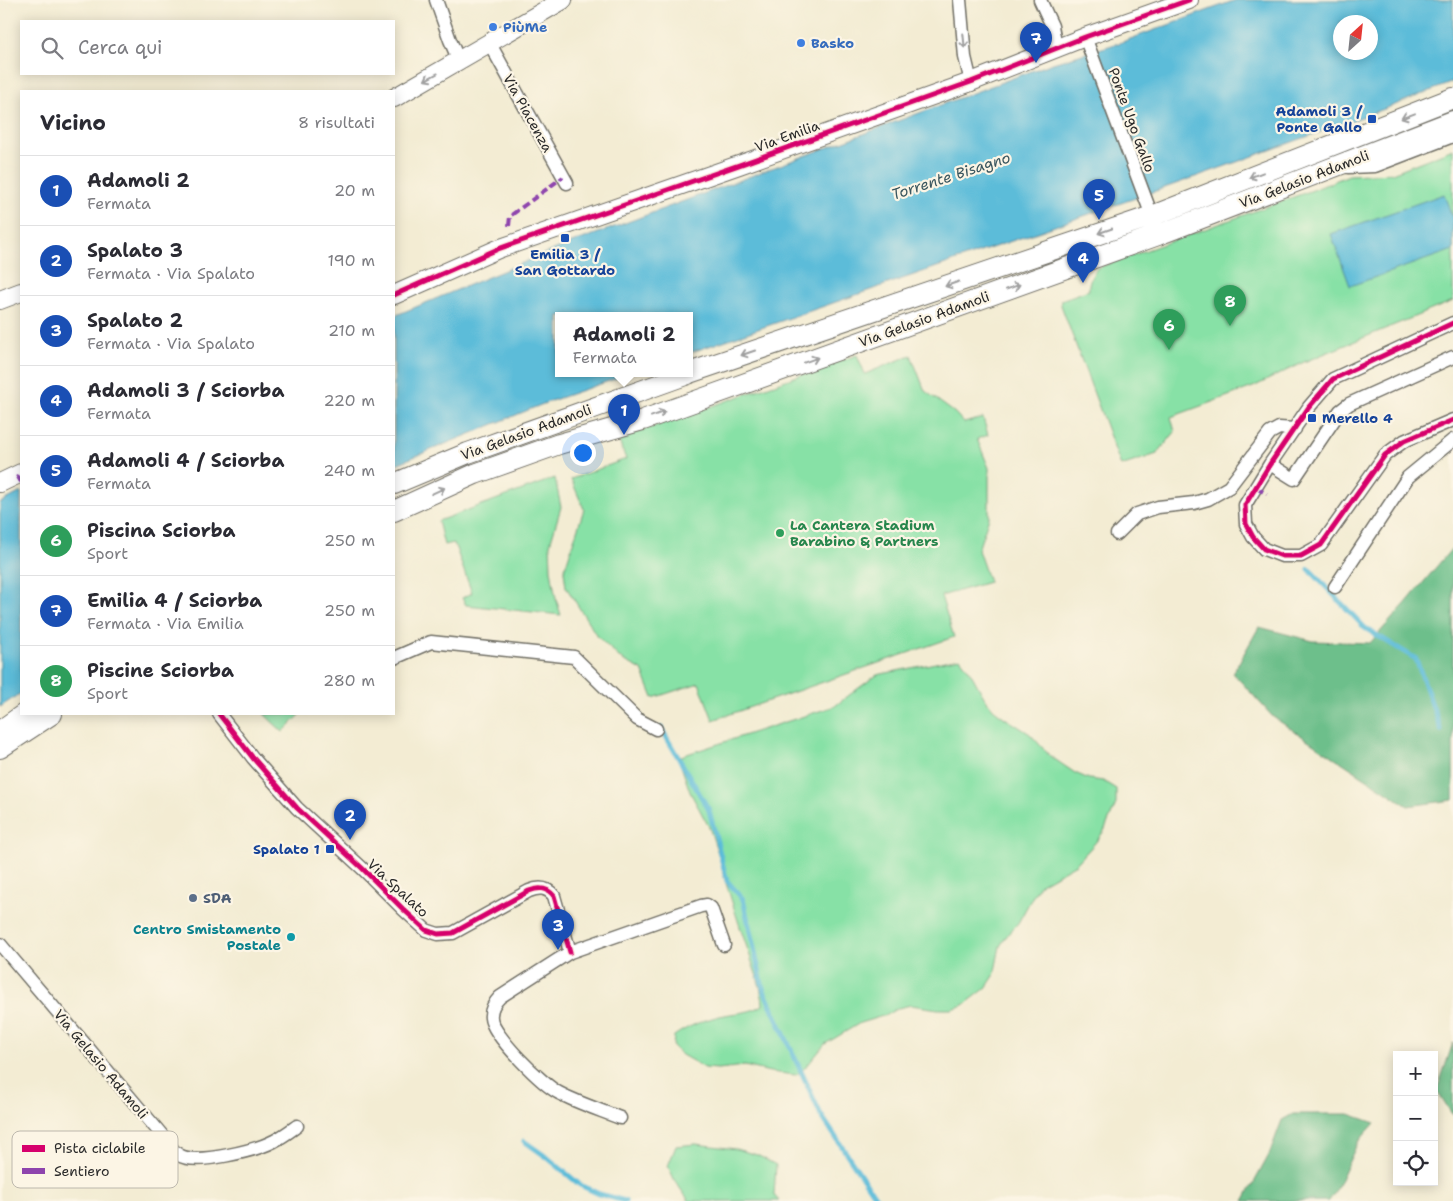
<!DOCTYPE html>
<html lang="it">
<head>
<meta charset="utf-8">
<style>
  body { margin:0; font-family:"Shantell Sans",sans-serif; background:#f2f2f3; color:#2b2b33 }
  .controls { position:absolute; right:15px; bottom:15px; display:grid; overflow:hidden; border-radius:0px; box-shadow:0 2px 12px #0003 }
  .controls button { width:45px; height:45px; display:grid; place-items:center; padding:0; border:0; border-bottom:1px solid #e1e1e2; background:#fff; color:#2b2b33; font:25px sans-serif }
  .compass { position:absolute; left:1333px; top:15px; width:45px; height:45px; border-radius:50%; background:#fff; box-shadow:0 2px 12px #0003; rotate:27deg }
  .you { position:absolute; left:582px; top:452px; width:18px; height:18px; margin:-12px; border:4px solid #fff; border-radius:50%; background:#1a73e8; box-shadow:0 0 0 8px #1a73e833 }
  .badge { display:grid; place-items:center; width:32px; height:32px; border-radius:50%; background:#111827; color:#fff; font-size:16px; font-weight:700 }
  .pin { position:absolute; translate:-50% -41px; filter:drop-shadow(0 1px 2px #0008) }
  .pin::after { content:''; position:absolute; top:26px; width:18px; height:15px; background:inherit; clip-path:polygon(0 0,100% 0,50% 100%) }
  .popup { position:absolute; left:555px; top:312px; width:138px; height:65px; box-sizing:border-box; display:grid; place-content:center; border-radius:0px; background:#fff; filter:drop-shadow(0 1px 4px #0005); font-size:16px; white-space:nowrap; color:#7c7c81 }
  .popup b { font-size:19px; color:#2b2b33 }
  .popup::after { content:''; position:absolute; left:50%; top:100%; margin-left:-10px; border:10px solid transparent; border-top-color:#fff }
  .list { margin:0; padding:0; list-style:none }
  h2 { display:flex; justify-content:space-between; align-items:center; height:65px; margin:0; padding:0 20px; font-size:21px }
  h2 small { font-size:16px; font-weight:400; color:#7c7c81 }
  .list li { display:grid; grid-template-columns:32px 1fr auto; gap:15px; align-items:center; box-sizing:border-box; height:70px; padding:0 20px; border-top:1px solid #e1e1e2 }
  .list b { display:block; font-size:19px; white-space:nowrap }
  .list p { margin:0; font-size:16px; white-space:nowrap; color:#7c7c81 }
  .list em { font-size:16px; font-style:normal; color:#7c7c81 }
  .icon { flex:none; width:28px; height:28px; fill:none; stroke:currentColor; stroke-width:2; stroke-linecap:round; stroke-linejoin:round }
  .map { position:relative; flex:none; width:1453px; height:1201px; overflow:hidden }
  .search { position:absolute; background:#fff; box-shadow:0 2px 12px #0003; left:20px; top:20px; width:375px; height:55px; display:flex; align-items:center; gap:12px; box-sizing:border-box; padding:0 18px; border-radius:0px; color:#7c7c81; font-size:19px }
  .panel { position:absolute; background:#fff; box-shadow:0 2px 12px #0003; left:20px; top:90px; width:375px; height:625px; border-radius:0px }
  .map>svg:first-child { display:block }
</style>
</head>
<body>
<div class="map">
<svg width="1453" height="1201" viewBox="0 0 1453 1201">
  <rect width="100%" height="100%" fill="#fcf5e5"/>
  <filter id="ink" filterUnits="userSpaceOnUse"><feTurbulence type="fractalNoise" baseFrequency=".02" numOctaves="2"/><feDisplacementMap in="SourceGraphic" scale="10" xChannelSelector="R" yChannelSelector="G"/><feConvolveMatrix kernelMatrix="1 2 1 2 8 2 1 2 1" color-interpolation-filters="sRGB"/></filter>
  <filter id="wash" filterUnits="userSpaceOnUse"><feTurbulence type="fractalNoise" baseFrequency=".0096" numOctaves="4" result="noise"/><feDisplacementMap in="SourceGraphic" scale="20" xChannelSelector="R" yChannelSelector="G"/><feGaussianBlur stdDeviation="1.12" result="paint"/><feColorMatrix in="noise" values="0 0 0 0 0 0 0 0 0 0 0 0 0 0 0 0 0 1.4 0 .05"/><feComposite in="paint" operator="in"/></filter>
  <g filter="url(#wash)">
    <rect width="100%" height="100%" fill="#f3ecd3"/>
    <path fill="#87e1a6" stroke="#598668" d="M1453,149V301L1304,362L1253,387L1171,417L1175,432L1157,454L1121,466L1061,305V300L1089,290C1088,281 1092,276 1097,268L1313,190L1349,175L1392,173Z
      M857,355L865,374L911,355L925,391L955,413L964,423L983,418L988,435L977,439L989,468V517L978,550L989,582L941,596L954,637L713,720L699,683L653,698L642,670L621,659L597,636L566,587L564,571L584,509L571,479L626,459L618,439Z
      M555,478L561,507L550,544L551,570L556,599L561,615L466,605L462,598L472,593L454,543L444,545L438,521Z
      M960,658L969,670L984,697L993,709L1005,718L1030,734L1050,756L1075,773L1089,779L1103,781L1116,789V804L1104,831L1095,843L1076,864L1039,885L1018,923L1008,934L1000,946L994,976L986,988L964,1005L951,1009H938L911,1005L898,1008L886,1015L860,1023L825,1044L807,1066L796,1075L770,1072L745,1066L718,1069L705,1068L682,1055L673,1047L674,1036C688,1026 708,1018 725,1015C740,1012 750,1013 763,1005C762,987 755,973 750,956C740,929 732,901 723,874L721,862L709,827L690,792L678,757L835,706L856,690L877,675Z
      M264,714H297L300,715L283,732Z
      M696,1144L736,1149L757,1155L776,1165L774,1195L779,1201H689L675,1181L668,1166L676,1146Z"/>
    <path fill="#6dbf8b" stroke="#4c755b" d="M1453,547V800L1408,806L1273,717L1233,673L1259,627L1313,641L1370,643L1406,603Z
      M1453,1043V1116L1437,1090Z
      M1293,1114H1349L1375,1123L1358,1142L1335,1192L1329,1201H1244L1269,1155L1282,1120Z"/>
    <path fill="#5bbcd9" stroke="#437482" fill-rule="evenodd" d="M1236,0H1453V82L1387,108L1170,186L689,353V316H559V374H629L548,402L394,465V316L561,247L1053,63L1122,42ZM1340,22H1370V52H1340Z
      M1444,194L1453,219V250L1350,286L1331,234Z
      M21,492V693L0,707V503Z"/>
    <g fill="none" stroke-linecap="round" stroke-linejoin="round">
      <path stroke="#5bbcd9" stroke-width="5" d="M1309,569L1365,628L1416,659L1441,730
        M661,728L709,810L727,881L743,899L763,988L821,1115L878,1201
        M524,1141L548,1158L580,1185L599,1194L625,1201"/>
    </g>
  </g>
  <g filter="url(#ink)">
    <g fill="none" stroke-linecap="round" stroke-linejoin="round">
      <defs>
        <path id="minor" d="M436,0L450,40L459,61
          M960,0L965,57L971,82
          M1040,0L1052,26L1056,48
          M1085,37L1152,216L1157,219
          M490,44L567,183
          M1348,167L1375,166L1453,136
          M1453,323L1333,379L1309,407L1270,464L1245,505L1246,524L1253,537L1264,549L1282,556H1301L1321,545L1385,455L1404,441L1453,420
          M1270,464L1294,479L1340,411L1349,404L1453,357
          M1117,534L1137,514L1158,507L1194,503L1208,499L1229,487L1270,433L1279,428L1295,429
          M1335,587L1408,477L1453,440
          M394,658L431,642L574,657L637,719L656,729
          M219,714L253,758L297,808L362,868L403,909L426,930L438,934L453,933L529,891C539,887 547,887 554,896L570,952
          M0,944L161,1134C166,1142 171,1150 179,1155C195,1166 257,1150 274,1141C282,1137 290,1131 297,1126
          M620,1118C600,1110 578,1103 559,1093C543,1085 492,1035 491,1018C490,1009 494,1003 500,997L570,952L701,906L707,905L711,908L724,945"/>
        <path id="secondary" d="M394,98L563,0
          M394,295L498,249L739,165L971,82L1085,37L1189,0
          M0,300L21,292
          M0,483L21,473"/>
        <path id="primary" d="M689,373L1152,216L1453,98
          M394,484L468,453L688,374
          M394,511L475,474L559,444L643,420L1158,235L1453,121
          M0,731L24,714
          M0,748L52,714"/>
      </defs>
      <use href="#minor" stroke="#716f66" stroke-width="15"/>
      <use href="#secondary" stroke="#716f66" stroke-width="20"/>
      <use href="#primary" stroke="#716f66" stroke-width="22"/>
      <use href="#minor" stroke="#fff" stroke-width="12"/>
      <use href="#secondary" stroke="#fff" stroke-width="18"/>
      <use href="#primary" stroke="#fff" stroke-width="20"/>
      <path stroke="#8e44ad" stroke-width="4" stroke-dasharray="8 4" stroke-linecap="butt" d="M509,226L510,216L563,177
        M17,475L21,482
        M1256,488L1267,494"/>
      <defs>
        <path id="cycleway" d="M394,295L498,249L739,165L971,82L1085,37L1189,0
          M1453,323L1333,379L1309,407L1270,464L1245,505L1246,524L1253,537L1264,549L1282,556H1301L1321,545L1385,455L1404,441L1453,420
          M219,714L253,758L297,808L362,868L403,909L426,930L438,934L453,933L529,891C539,887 547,887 554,896L570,952"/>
      </defs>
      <use href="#cycleway" stroke="#fcf5e5" stroke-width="8"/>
      <use href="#cycleway" stroke="#d6006c" stroke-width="5"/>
    </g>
    <defs><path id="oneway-shaft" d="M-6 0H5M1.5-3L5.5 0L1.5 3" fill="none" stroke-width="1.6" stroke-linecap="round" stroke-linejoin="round" transform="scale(1.25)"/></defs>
    <g stroke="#a0a0a0">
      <use href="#oneway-shaft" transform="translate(964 41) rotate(84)"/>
      <use href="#oneway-shaft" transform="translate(431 77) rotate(152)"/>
      <use href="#oneway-shaft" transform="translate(1408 116) rotate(159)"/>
      <use href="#oneway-shaft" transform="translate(1256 175) rotate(159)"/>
      <use href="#oneway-shaft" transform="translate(1105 231) rotate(161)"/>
      <use href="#oneway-shaft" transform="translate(952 284) rotate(161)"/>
      <use href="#oneway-shaft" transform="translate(1013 287) rotate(-20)"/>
      <use href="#oneway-shaft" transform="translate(748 353) rotate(161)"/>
      <use href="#oneway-shaft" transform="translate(811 360) rotate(-20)"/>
      <use href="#oneway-shaft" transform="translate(658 414) rotate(-20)"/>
      <use href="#oneway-shaft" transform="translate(438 491) rotate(-25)"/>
    </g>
  </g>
  <g fill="#3f7fe0" stroke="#fcf5e5" stroke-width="2">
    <circle cx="493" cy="27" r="5"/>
    <circle cx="801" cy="43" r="5"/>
  </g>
  <g fill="#1a4fb4" stroke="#fcf5e5" stroke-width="2">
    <rect x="1367" y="114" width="10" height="10" rx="2.5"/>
    <rect x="560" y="233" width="10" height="10" rx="2.5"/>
    <rect x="1307" y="413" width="10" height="10" rx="2.5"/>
    <rect x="325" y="844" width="10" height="10" rx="2.5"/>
  </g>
  <circle fill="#2e9e5b" stroke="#fcf5e5" stroke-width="2" cx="780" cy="533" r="5"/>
  <circle fill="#5c6f8a" stroke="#fcf5e5" stroke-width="2" cx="193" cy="898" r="5"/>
  <circle fill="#0f9aa8" stroke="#fcf5e5" stroke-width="2" cx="291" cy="937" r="5"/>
  <g text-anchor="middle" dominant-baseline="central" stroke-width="4.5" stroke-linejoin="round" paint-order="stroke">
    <g font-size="14" font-weight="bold" fill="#366cbe" stroke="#fcf5e5" text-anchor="start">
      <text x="503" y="27">PiùMe</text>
      <text x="811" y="43">Basko</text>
    </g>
    <g font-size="14" font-weight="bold" fill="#164399" stroke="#fcf5e5" text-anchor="end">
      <text x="1362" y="111">Adamoli 3 /<tspan x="1362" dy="16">Ponte Gallo</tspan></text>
      <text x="565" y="254" text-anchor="middle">Emilia 3 /<tspan x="565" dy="16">San Gottardo</tspan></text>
      <text x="1322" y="418" text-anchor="start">Merello 4</text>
      <text x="320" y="849">Spalato 1</text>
    </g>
    <g font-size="14" fill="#2b2b2b" stroke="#fcf5e5">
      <text transform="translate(528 113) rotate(61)">Via Piacenza</text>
      <text transform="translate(1132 120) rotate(70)">Ponte Ugo Gallo</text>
      <text transform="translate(787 136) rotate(-20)">Via Emilia</text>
      <text transform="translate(1304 179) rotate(-21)">Via Gelasio Adamoli</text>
      <text transform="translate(924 319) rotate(-20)">Via Gelasio Adamoli</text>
      <text transform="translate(526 432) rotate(-20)">Via Gelasio Adamoli</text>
      <text transform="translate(398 888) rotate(43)">Via Spalato</text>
      <text transform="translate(101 1064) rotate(50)">Via Gelasio Adamoli</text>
    </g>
    <g font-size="14" font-weight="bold" fill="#27864d" stroke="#fcf5e5" text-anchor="start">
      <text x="790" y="525">La Cantera Stadium<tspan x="790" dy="16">Barabino &amp; Partners</tspan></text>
    </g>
    <g font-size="14" font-weight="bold" fill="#4e5e75" stroke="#fcf5e5" text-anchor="start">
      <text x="203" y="898">SDA</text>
    </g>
    <g font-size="14" font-weight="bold" fill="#0d838f" stroke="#fcf5e5" text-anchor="end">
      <text x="281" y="929">Centro Smistamento<tspan x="281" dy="16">Postale</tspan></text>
    </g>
    <g font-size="15" font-style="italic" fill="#39565f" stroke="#fcf5e5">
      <text transform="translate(951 176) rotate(-18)">Torrente Bisagno</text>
    </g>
  </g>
  <rect x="12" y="1131" width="166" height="57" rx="8" fill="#fcf5e5" stroke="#bdb8ad" stroke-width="1"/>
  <rect x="22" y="1145" width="23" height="7" fill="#d6006c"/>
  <rect x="22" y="1168" width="23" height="6" fill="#8e44ad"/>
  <g font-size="14" fill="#2b2b2b">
    <text x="54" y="1153">Pista ciclabile</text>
    <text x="54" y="1176">Sentiero</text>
  </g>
</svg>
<div class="controls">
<button>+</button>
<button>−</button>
<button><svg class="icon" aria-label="locate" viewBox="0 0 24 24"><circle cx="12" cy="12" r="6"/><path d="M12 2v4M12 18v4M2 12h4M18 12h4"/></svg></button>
</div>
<svg class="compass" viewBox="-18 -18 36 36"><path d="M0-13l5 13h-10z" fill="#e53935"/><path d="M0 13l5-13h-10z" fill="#7c7c81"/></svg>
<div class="you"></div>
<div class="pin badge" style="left:624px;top:435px;background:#1a4fb4">1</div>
<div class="popup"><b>Adamoli 2</b>Fermata</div>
<div class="pin badge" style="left:350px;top:840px;background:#1a4fb4">2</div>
<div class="pin badge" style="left:558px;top:950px;background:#1a4fb4">3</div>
<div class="pin badge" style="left:1083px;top:283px;background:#1a4fb4">4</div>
<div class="pin badge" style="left:1099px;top:220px;background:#1a4fb4">5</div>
<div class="pin badge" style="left:1169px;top:350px;background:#2e9e5b">6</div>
<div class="pin badge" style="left:1036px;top:63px;background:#1a4fb4">7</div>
<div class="pin badge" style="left:1230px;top:326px;background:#2e9e5b">8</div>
<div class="search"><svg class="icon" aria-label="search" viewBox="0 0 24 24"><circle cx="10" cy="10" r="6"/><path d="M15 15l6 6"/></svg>Cerca qui</div>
<section class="panel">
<h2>Vicino<small>8 risultati</small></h2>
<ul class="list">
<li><span class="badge" style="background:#1a4fb4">1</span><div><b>Adamoli 2</b><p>Fermata</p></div><em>20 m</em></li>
<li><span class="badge" style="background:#1a4fb4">2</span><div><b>Spalato 3</b><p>Fermata · Via Spalato</p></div><em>190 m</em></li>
<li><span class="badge" style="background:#1a4fb4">3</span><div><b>Spalato 2</b><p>Fermata · Via Spalato</p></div><em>210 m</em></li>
<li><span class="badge" style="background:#1a4fb4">4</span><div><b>Adamoli 3 / Sciorba</b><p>Fermata</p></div><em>220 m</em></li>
<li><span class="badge" style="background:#1a4fb4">5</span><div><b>Adamoli 4 / Sciorba</b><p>Fermata</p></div><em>240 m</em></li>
<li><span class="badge" style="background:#2e9e5b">6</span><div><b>Piscina Sciorba</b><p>Sport</p></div><em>250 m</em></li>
<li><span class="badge" style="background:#1a4fb4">7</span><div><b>Emilia 4 / Sciorba</b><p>Fermata · Via Emilia</p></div><em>250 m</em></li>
<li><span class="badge" style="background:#2e9e5b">8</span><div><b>Piscine Sciorba</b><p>Sport</p></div><em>280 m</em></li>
</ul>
</section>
</div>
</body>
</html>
